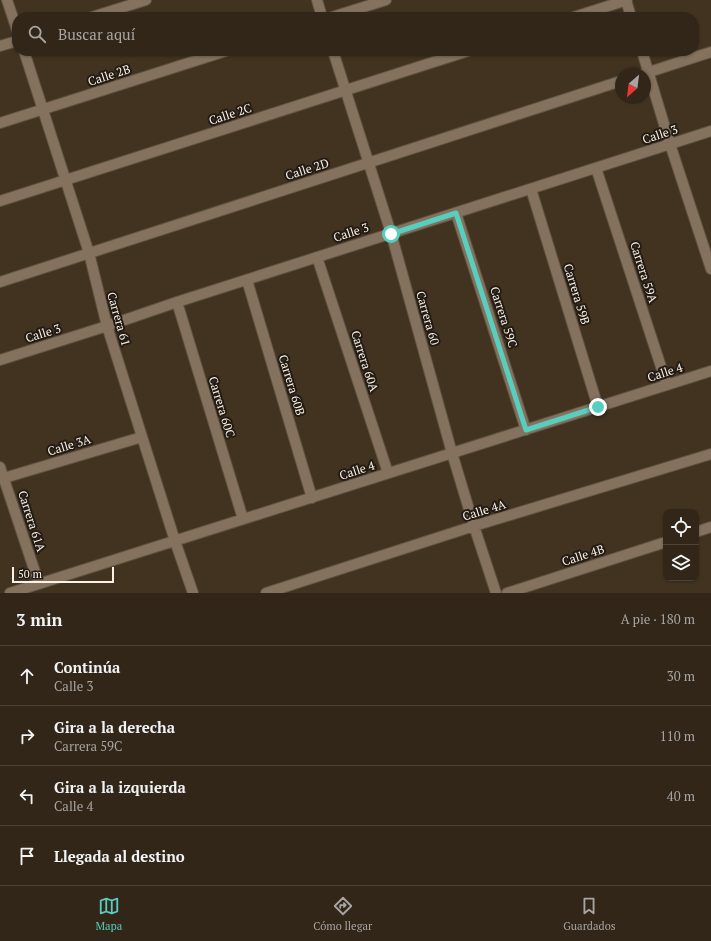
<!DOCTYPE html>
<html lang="es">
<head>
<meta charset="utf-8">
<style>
  body { margin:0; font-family:"PT Serif",serif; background:#3d3226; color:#f1f3f6 }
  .controls { position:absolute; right:12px; bottom:12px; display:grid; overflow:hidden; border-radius:8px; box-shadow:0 1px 3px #0004 }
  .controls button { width:36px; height:36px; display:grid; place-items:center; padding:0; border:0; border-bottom:1px solid #4d4338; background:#322619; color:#f1f3f6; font:20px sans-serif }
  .compass { position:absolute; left:615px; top:68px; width:36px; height:36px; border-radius:50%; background:#322619; box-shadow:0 1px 3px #0004; rotate:208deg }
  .scale { position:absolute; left:12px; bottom:10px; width:102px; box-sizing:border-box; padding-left:4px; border:2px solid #fbf1e6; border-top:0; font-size:11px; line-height:14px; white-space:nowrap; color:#fbf1e6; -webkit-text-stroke:3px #231c14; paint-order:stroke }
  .stop { position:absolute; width:12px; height:12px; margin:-9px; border:3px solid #58cebf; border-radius:50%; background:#fff }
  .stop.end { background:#58cebf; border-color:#fff; box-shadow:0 1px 4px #0008 }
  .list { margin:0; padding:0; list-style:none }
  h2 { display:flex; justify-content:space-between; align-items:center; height:52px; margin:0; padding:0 16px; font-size:17px }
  h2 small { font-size:13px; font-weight:400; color:#a8a5a2 }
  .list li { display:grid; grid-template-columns:26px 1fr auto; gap:12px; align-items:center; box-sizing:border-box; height:60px; padding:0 16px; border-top:1px solid #4d4338 }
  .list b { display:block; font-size:15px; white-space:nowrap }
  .list p { margin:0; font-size:13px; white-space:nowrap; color:#a8a5a2 }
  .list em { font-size:13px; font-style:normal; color:#a8a5a2 }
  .icon { flex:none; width:22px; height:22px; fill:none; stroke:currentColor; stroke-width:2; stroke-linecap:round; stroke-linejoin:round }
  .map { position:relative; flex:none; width:711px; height:593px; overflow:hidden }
  .search { position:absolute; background:#322619; box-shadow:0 1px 3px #0004; left:12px; right:12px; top:12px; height:44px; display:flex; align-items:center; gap:10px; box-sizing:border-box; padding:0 14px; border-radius:16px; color:#a8a5a2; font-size:15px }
  .sheet { height:292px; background:#322619 }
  nav { display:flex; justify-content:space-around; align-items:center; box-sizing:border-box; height:56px; border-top:1px solid #4d4338; background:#322619; font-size:11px; color:#a8a5a2 }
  nav a { display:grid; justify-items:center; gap:2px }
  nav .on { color:#58cebf }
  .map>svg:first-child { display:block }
</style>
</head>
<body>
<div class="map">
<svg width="711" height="593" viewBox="0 0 711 593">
  <rect width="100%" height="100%" fill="#423321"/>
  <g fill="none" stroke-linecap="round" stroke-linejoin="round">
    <defs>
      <path id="minor" d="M7,0L17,30
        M317,0L322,17
        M626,0L631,17
        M92,17L146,0
        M332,17L386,0
        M574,17L627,0
        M0,46L17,41
        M24,51L89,253L107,326L175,541L193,593
        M333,51L391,233L452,453L474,526L496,593
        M642,51L670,144L711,269
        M643,74L711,52
        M0,123L226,51
        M596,168L667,385
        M531,189L598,407
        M0,201L468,51
        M456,213L526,430
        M317,257L388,473
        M247,280L312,498
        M0,282L621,81
        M177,302L243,519
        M0,360L107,326L177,302L711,131
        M0,467L39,584
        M4,478L142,437
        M696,532L711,527
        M10,593L711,371
        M266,593L474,526L711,454
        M507,593L666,542"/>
    </defs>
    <use href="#minor" stroke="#5f5242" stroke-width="12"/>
    <use href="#minor" stroke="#84725f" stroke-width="10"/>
  </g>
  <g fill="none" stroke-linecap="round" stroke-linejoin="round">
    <path stroke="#58cebf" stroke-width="5" d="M391,234L456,213L526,430L598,407"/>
  </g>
  <g text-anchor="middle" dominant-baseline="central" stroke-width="4" stroke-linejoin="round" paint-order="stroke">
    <g font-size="12" fill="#fbf1e6" stroke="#231c14">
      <text transform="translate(109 75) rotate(-18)">Calle 2B</text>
      <text transform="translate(230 114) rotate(-18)">Calle 2C</text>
      <text transform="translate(660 134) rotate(-18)">Calle 3</text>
      <text transform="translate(307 169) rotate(-18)">Calle 2D</text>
      <text transform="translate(351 232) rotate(-18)">Calle 3</text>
      <text transform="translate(644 272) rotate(72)">Carrera 59A</text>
      <text transform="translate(577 294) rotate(73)">Carrera 59B</text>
      <text transform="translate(504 317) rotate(72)">Carrera 59C</text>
      <text transform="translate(428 318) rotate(74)">Carrera 60</text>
      <text transform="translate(119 319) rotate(74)">Carrera 61</text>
      <text transform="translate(43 333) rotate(-17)">Calle 3</text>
      <text transform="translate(365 361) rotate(72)">Carrera 60A</text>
      <text transform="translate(665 372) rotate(-18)">Calle 4</text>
      <text transform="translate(292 385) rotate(73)">Carrera 60B</text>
      <text transform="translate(222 407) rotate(73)">Carrera 60C</text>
      <text transform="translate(69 445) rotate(-17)">Calle 3A</text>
      <text transform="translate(357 470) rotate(-18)">Calle 4</text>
      <text transform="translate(484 510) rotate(-17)">Calle 4A</text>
      <text transform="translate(32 521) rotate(72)">Carrera 61A</text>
      <text transform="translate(583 555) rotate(-18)">Calle 4B</text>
    </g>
  </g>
</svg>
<div class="controls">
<button><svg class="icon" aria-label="locate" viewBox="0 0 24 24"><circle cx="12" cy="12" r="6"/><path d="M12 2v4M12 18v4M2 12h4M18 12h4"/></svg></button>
<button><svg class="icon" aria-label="layers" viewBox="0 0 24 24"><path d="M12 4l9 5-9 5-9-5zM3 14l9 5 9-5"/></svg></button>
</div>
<svg class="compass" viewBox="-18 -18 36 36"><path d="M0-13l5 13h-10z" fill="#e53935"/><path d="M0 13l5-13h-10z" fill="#a8a5a2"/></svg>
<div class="scale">50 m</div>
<div class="stop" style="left:391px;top:234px"></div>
<div class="stop end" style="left:598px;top:407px"></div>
<div class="search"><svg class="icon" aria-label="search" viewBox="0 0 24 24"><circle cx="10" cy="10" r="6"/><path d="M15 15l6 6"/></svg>Buscar aquí</div>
</div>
<section class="sheet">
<h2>3 min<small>A pie · 180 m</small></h2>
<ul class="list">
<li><svg class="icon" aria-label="ahead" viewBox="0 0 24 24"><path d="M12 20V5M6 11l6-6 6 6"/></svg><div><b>Continúa</b><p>Calle 3</p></div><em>30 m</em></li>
<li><svg class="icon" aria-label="right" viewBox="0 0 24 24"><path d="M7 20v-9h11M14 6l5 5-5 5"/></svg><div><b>Gira a la derecha</b><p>Carrera 59C</p></div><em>110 m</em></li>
<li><svg class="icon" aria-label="left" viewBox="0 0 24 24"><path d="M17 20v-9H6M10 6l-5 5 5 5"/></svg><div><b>Gira a la izquierda</b><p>Calle 4</p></div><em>40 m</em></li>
<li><svg class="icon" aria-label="arrive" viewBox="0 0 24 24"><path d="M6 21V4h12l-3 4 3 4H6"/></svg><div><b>Llegada al destino</b></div></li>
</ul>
</section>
<nav>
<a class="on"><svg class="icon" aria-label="map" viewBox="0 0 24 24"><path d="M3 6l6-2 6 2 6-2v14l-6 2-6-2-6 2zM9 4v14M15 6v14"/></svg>Mapa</a>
<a><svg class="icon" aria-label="directions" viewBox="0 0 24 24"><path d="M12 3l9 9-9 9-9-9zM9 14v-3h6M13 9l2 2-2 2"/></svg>Cómo llegar</a>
<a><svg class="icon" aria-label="saved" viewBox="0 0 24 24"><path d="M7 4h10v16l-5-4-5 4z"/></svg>Guardados</a>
</nav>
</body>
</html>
